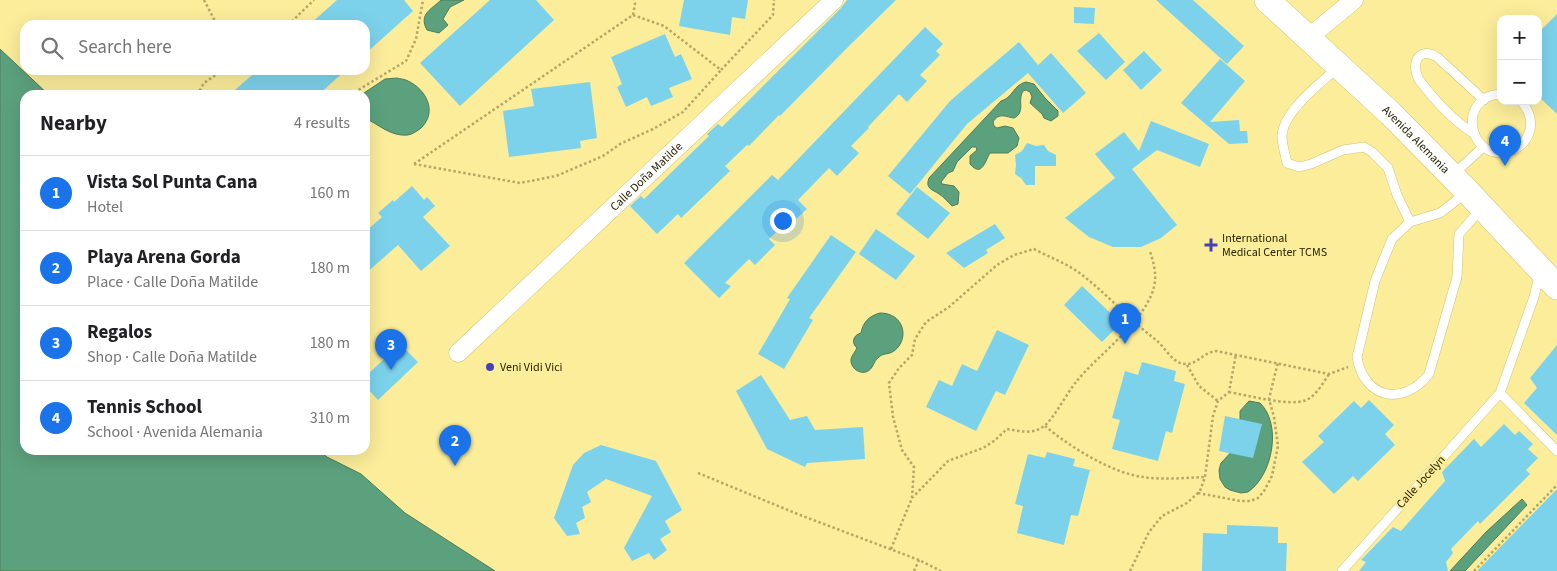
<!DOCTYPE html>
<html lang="en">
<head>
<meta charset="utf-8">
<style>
  body { margin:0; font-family:"Source Sans 3",sans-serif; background:#f2f2f2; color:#202124 }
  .controls { position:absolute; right:15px; top:15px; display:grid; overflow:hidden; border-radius:10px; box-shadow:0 5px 20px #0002 }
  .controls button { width:45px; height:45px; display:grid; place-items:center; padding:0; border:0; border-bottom:1px solid #e0e0e0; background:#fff; color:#202124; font:25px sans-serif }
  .you { position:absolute; left:782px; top:220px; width:18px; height:18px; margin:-12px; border:4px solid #fff; border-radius:50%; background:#1a73e8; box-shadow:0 0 0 8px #1a73e833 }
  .badge { display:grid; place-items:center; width:32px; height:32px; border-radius:50%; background:#1a73e8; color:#fff; font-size:16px; font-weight:700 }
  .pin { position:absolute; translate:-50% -41px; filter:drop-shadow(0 1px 2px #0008) }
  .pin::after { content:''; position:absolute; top:26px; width:18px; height:15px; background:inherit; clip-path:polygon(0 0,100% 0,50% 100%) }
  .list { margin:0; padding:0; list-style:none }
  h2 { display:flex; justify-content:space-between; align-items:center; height:65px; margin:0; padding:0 20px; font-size:21px }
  h2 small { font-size:16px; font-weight:400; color:#757577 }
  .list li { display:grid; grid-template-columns:32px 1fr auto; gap:15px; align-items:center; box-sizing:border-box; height:75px; padding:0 20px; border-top:1px solid #e0e0e0 }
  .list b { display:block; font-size:19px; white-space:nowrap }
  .list p { margin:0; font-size:16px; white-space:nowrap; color:#757577 }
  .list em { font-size:16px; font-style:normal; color:#757577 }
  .icon { flex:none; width:28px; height:28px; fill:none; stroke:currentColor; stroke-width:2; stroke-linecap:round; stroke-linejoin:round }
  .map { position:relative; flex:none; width:1557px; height:571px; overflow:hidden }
  .search { position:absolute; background:#fff; box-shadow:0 5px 20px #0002; left:20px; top:20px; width:350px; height:55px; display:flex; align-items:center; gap:12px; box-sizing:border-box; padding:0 18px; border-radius:15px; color:#757577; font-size:19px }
  .panel { position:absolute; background:#fff; box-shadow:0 5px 20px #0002; left:20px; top:90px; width:350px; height:365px; border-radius:15px }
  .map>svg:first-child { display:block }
</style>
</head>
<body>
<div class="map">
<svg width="1557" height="571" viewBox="0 0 1557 571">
  <rect width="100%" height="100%" fill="#fbed9a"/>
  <path fill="#5ca17d" stroke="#4d7c58" d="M441,0H464L450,7L443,19L448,25L439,33L427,30C418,14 432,9 441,0Z
    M0,49L49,95H25V450H318L327,457L361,474L405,513L495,571H0Z
    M397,78C400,79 405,79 408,81C426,89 438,112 421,128C417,131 413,134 408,135C391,137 378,124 365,118V95H361L385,79Z
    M1026,82L1034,84L1045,98L1058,111V116L1051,121L1044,118L1042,114L1030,103L1032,97L1030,92L1026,90L1023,91C1017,101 1026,112 1014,118C1006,117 999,112 993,122L994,126L997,128L1005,126L1013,128L1019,138L1017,146L1008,153H990C985,161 982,178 970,164V156L977,150L976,147H972L957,162L953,171L948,173L941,182L942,184L954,186L959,192L958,204L952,206C948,202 944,197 939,194C932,189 925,189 929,178L1001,101C1013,98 1013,85 1026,82Z
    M880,313C888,313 896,316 900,323C907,334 901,349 890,353C886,354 882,354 879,357C873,361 874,369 866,372C858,374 850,367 851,359C852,355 855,352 857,348C851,343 853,335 861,333C863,322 869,316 880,313Z
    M1249,401L1260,403C1282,424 1273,475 1248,492L1241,493L1230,490L1225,487L1220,479L1219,470L1221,463L1234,449L1240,431V411Z
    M1522,499L1527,505L1465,571H1450L1486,532Z"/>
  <path fill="#7cd2eb" d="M337,0H404L413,11L365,54V25H309Z
    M490,0H536L554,20L460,106L420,63Z
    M684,0H748L745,19L732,17L730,35L679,26Z
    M847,0H896L847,48L780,116L779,115L749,146L747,145L725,166L730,171L681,218L678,214L657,234L630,206L641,196L644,199L709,136L707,134L718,124L722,127L841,8Z
    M1156,0H1193L1244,46L1227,64Z
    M1074,7L1095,8L1094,24L1074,23Z
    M1557,14V114L1538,96V33Z
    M925,27L943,44L936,51L940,55L920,75L927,81L907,102L899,94L868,127L869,128L851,146L859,153L837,176L829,168L798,200L807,209L795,220L792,217L769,239L775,245L755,265L749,259L725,283L731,286L719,298L684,263L772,175L778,180Z
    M1099,33L1125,62L1106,80L1077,51Z
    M665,34L675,57L681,54L692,79L669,88L673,97L651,106L647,97L626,107L617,87L622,84L611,57Z
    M1019,42L1038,65L1051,53L1086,93L1063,113L1028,73L967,124L910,194L888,176L950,101Z
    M1144,51L1162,70L1141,90L1123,70Z
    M1220,59L1245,81L1210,122L1239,120L1240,131H1247L1248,143L1229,144L1181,103Z
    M258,70H346L318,95H229Z
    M590,82L597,138L580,141L581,148L509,157L503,111L534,106L531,89Z
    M1151,121L1209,144L1200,167L1157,150L1132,169L1177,225L1161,238L1141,247H1113L1089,237L1065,218L1115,178L1095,154L1124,132L1139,151Z
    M1027,143L1036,146L1044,145L1048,151L1056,155V166H1035V185H1026L1021,178L1015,174L1016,165L1015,155L1022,151Z
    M412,186L424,200L427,197L435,206L423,217L450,246L421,271L398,245L365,274V232L382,217L378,213L393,200L394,202Z
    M917,187L950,213L928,239L896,214Z
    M995,224L1005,238L986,250L988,253L964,268L946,253Z
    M876,229L915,256L896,280L859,254Z
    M831,235L856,252L809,318L813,320L784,369L758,354L790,299L787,298Z
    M1082,286L1121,323L1102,342L1064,305Z
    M997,330L1029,345L1005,395L996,391L976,431L926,407L939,380L952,386L962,364L977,371Z
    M400,344L418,362L378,400L365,386V377Z
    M1557,345V435L1524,403L1537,388L1530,378Z
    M1142,362L1176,371L1174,381L1185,384L1172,433L1166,431L1158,461L1112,449L1120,420L1112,418L1125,371L1138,375Z
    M761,375L790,420L807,416L815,430L863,427L865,459L807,463L805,467L767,449L736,391Z
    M1369,400L1394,425L1385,434L1395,445L1358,481L1353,476L1334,494L1302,462L1324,442L1318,436L1354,401L1361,408Z
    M1225,416L1262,424L1253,458L1219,451Z
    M1504,424L1515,435L1519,431L1533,444L1528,449L1538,458L1526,470L1530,474L1480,524L1478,521L1451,549L1453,553L1446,562L1448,571H1359L1366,562L1361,560L1393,527L1401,531L1445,481L1442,472L1474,439L1481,447Z
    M601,445L656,461L682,510L665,521L671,532L660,539L667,550L654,560L649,553L632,561L624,548L652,496L606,479L587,492L591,502L582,507L585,518L576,523L580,534L567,536L554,518L573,465L584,453Z
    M1047,452L1075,459L1073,466L1090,470L1078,516L1071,515L1064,545L1017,533L1023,506L1015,504L1028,454L1045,458Z
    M1557,489V571H1477Z
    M1227,525L1278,527V543H1287L1286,571H1202L1203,533L1227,534Z"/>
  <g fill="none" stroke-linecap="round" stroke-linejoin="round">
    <defs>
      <path id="lane" d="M1338,67C1321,83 1283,111 1282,136C1282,144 1285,154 1287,163L1299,167L1311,164L1343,150L1364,147L1372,152L1388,168L1397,195L1410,222
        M1501,94C1455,96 1469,164 1510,151C1519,148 1526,142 1529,133C1533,121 1529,110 1521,101
        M1473,133C1453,120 1435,101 1420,81C1410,66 1417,45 1437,57L1484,100
        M1454,174L1483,147
        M1467,192L1440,213L1410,222L1392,239L1375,281L1357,357C1364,399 1403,407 1429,374L1457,277L1459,234L1481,209
        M1500,393L1557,451
        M1342,571L1500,393L1534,297L1540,272"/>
      <g id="street">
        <path d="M1308,38L1354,0"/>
        <path id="s1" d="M458,353L834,0"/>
      </g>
      <g id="secondary">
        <path id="s2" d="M1267,0L1391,114L1468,192L1557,287"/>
      </g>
    </defs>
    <use href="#lane" stroke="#d2c472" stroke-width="10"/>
    <use href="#street" stroke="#d2c472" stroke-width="19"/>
    <use href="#secondary" stroke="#d2c472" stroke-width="26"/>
    <path stroke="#b3a765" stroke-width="2.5" stroke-dasharray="2.5 2.5" stroke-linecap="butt" d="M204,0L217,25
      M633,15L664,26L721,70L773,15L774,0
      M288,25L314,0
      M197,95L204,83L223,70
      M350,95L406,61L416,39L423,0
      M414,164L520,183L556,176L603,156L620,144L653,129L683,112L721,70
      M414,164L633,15L635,4L634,0
      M1187,365L1199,386L1218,401
      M1229,392C1246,395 1291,407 1306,400C1316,396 1323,383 1329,374
      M1045,426C1069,446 1111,473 1143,477C1162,480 1184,478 1204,477
      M698,473L800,515L919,560L941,571
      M1198,493L1240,501H1250L1258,498L1264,491L1272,476L1278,446L1274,417L1269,399L1278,362
      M912,498L914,467L902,450L893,417L889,383L899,368L912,355L915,339L926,322L949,307L997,265L1014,255L1034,249C1049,257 1068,264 1081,274C1108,295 1130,320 1156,340C1165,347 1173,364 1185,364C1197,365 1202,353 1216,351L1329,374L1348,367
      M891,549L912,498L948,461L983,448L994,441L1007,429C1019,431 1033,435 1044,426C1053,420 1067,393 1076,382C1098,354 1151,318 1155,281C1156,271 1153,261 1150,251
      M914,571L919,560
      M1130,571L1149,532L1162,516L1187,503L1200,491L1205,477L1213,416L1218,401L1229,392L1236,354
      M1474,571L1557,485"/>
    <use href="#lane" stroke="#fff" stroke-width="9"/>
    <use href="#street" stroke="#fff" stroke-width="18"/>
    <use href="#secondary" stroke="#fff" stroke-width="25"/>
  </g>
  <g fill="#4840b6" stroke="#fbed9a" stroke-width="2">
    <path d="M1208.5 237.5h5v5h5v5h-5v5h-5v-5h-5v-5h5z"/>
    <circle cx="490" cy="367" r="5"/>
  </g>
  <g text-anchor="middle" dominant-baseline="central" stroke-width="4" stroke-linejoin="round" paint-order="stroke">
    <g font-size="12" fill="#2a2402" stroke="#fbed9a">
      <text stroke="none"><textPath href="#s2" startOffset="204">Avenida Alemania</textPath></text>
      <text stroke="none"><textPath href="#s1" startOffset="258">Calle Doña Matilde</textPath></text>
      <text transform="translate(1421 482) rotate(-48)">Calle Jocelyn</text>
    </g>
    <g font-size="12" fill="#2a2402" stroke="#fbed9a" text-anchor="start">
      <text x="1222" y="238">International<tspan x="1222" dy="14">Medical Center TCMS</tspan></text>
      <text x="500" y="367">Veni Vidi Vici</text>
    </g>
  </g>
</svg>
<div class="controls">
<button>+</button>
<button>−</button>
</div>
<div class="you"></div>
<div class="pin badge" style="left:1125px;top:344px">1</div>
<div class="pin badge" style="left:455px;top:466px">2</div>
<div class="pin badge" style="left:391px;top:370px">3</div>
<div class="pin badge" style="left:1505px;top:166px">4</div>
<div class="search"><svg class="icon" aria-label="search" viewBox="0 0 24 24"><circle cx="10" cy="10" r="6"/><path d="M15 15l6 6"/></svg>Search here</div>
<section class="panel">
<h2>Nearby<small>4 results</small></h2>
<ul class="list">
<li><span class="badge">1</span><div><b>Vista Sol Punta Cana</b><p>Hotel</p></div><em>160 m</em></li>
<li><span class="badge">2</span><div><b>Playa Arena Gorda</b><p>Place · Calle Doña Matilde</p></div><em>180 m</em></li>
<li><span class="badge">3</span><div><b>Regalos</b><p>Shop · Calle Doña Matilde</p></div><em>180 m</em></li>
<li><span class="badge">4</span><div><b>Tennis School</b><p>School · Avenida Alemania</p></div><em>310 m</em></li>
</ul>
</section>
</div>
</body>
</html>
